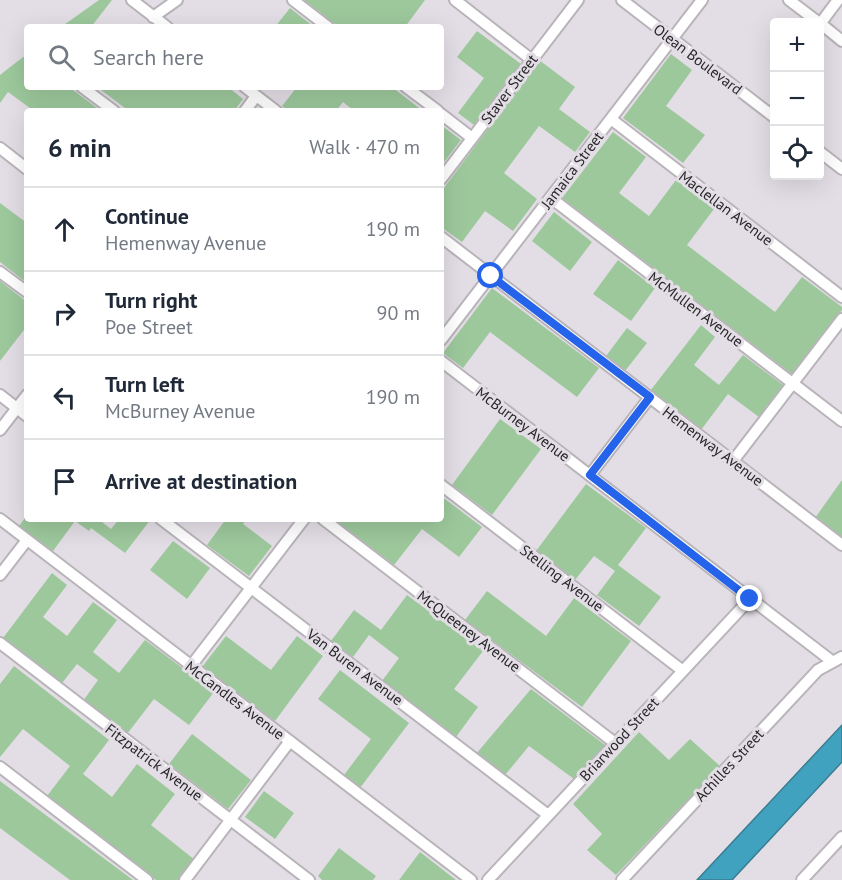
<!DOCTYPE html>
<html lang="en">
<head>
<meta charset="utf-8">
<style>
  body { margin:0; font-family:"PT Sans",sans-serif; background:#f2f2f3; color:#1f2937 }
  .controls { position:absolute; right:18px; top:18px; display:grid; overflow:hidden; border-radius:6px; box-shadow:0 6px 24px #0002 }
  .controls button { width:54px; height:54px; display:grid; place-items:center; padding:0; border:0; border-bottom:2px solid #e0e1e3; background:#fff; color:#1f2937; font:30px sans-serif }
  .stop { position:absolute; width:18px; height:18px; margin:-14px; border:4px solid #2563eb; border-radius:50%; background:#fff }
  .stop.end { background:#2563eb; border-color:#fff; box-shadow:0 2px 6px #0008 }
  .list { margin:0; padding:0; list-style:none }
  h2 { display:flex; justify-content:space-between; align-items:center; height:78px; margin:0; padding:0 24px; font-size:26px }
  h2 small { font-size:20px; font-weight:400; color:#747a83 }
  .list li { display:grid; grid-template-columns:39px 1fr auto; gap:18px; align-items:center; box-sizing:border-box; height:84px; padding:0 24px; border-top:2px solid #e0e1e3 }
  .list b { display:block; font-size:22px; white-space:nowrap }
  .list p { margin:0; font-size:20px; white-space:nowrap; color:#747a83 }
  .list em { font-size:20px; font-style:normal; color:#747a83 }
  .icon { flex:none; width:33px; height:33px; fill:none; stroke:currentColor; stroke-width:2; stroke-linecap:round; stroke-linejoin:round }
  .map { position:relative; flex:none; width:842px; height:880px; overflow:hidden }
  .search { position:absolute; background:#fff; box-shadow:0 6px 24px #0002; left:24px; top:24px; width:420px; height:66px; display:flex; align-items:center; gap:15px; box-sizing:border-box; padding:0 21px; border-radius:6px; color:#747a83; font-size:22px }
  .panel { position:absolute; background:#fff; box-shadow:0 6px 24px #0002; left:24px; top:108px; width:420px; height:414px; border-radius:6px }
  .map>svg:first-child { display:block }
</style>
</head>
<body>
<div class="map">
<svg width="842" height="880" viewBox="0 0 842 880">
  <rect width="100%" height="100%" fill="#e3dee5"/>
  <path fill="#9dc89c" d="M99,0H112L91,27H61Z
    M304,0H425L405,27H339Z
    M290,8L314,27H275Z
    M477,31L521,64L474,125L458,113L484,78L457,57Z
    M27,54V87H69L101,111H34L8,92L0,103V75Z
    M671,54L692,70L666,106L705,135L683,163L623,118Z
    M539,60L575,87L559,109L590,132L575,152L539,126L504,173L537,199L513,231L485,211L462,242L441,227V192Z
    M97,87H228L243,99L234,111H129Z
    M297,87H392L423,111H354L343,102L336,111H288L282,106Z
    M441,125L461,140L441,166Z
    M613,132L646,157L619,193L649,216L676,180L714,209L687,245L775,312L802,277L842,307V310L793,375L562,198Z
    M0,203L27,223V283L0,262Z
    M554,212L592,242L570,271L532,241Z
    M618,260L655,288L631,321L593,294Z
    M0,281L27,302V326L0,361Z
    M492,288L599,368L577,397L490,332L463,368L443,353Z
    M701,325L715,337L694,365L719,385L743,355L783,385L759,417L728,394L701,430L650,391Z
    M627,328L647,343L625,371L606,356Z
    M500,419L541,449L492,515L452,485Z
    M842,480V538L815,518Z
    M586,484L646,528L618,565L661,597L639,626L597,595L615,571L594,556L575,580L536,551Z
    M441,496L482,527L459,557L422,529L394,565L334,519H441Z
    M27,515V519H98L111,529L119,519H151L125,553L91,528L89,531L75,521L53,551L19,526Z
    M226,519H247L243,524L272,546L249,576L207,545Z
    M173,541L210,568L187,599L150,570Z
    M52,573L67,585L43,617L67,636L93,602L117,620L93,652L119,673L145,640L214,692L189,725L154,699L127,734L83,701L98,680L77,664L62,683L3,638Z
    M487,591L546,636L574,598L631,641L582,707L465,620Z
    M407,595L483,651L454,689L478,707L456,737L382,681L399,658L369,635L353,657L331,641L354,610L381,630Z
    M226,636L271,670L297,636L323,656L275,721L202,667Z
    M14,666L109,740L83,774L112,797L137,764L175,794L151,825L195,860L179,880H156L47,796L70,766L23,729L0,757V684Z
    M340,670L409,723L360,788L344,775L371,739L318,699Z
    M531,689L605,745L574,779L529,746L505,775L476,754Z
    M639,732L669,760L690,739L720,766L616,875L587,850L602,834L573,804Z
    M192,734L251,780L228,809L169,764Z
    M0,781L133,880H70L0,828Z
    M264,791L294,813L275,839L245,817Z
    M339,848L376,876L373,880H322L318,876Z
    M420,852L456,880H399Z"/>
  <path fill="#40a2be" stroke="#397d91" stroke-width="1.5" d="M842,725V762L732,880H697Z"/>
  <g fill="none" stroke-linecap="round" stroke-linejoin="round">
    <defs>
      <path id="minor" d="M132,0L167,27
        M293,0L328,27
        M455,0L532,60
        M622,0L774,117
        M789,0L818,22
        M153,17L177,0
        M820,23L842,41
        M820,24L838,0
        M82,87L114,111
        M245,87L276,111
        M406,87L438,111
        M245,111L256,96
        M441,114L472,138
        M611,119L842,297
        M0,148L27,169
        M820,152L842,169
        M441,179L578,0
        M551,198L842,421
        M441,237L842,545
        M0,272L27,292
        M441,340L702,0
        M441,361L833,662
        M0,395L27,416
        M0,430L27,395
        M733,461L842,319
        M590,475L650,397
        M441,485L683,671
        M0,519L471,880
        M161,519L548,815
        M323,519L615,743
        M0,575L27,540
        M0,643L309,880
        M191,666L304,519
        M0,767L147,880
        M185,880L290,741
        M488,880L750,599
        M622,880L818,670L842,657
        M802,880L842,837"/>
    </defs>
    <use href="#minor" stroke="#b9b4ba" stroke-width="14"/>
    <use href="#minor" stroke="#fff" stroke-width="10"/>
  </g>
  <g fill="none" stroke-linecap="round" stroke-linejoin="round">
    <path stroke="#2563eb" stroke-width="8" d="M491,276L650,397L590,475L750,599"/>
  </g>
  <g text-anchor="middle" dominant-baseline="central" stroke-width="6" stroke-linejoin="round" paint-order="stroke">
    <g font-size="15" fill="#282629" stroke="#e3dee5">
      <text transform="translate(698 59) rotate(37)">Olean Boulevard</text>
      <text transform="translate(509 89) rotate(-53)">Staver Street</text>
      <text transform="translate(572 170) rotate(-53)">Jamaica Street</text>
      <text transform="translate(726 208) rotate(37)">Maclellan Avenue</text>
      <text transform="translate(696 309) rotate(37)">McMullen Avenue</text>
      <text transform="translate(523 424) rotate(37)">McBurney Avenue</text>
      <text transform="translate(713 446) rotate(37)">Hemenway Avenue</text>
      <text transform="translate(562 578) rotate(37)">Stelling Avenue</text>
      <text transform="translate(469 631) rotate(37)">McQueeney Avenue</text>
      <text transform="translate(355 667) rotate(37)">Van Buren Avenue</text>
      <text transform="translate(235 700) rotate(37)">McCandles Avenue</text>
      <text transform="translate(619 739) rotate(-47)">Briarwood Street</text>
      <text transform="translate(154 762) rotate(37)">Fitzpatrick Avenue</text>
      <text transform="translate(729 765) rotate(-47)">Achilles Street</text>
    </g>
  </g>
</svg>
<div class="controls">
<button>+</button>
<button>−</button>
<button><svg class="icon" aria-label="locate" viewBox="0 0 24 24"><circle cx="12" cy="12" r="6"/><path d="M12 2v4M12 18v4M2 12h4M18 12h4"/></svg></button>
</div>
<div class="stop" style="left:491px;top:276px"></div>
<div class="stop end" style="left:750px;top:599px"></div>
<div class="search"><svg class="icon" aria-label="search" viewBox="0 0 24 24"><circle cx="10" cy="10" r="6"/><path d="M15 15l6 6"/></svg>Search here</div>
<section class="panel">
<h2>6 min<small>Walk · 470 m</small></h2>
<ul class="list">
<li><svg class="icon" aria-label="ahead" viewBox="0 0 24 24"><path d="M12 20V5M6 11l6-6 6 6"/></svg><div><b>Continue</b><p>Hemenway Avenue</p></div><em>190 m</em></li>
<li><svg class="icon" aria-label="right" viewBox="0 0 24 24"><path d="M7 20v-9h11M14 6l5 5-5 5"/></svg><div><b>Turn right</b><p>Poe Street</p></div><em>90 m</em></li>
<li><svg class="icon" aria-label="left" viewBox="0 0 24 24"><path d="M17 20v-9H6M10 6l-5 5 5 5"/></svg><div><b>Turn left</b><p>McBurney Avenue</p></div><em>190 m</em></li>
<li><svg class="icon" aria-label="arrive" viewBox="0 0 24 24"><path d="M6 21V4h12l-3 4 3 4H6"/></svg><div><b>Arrive at destination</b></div></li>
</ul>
</section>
</div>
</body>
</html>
